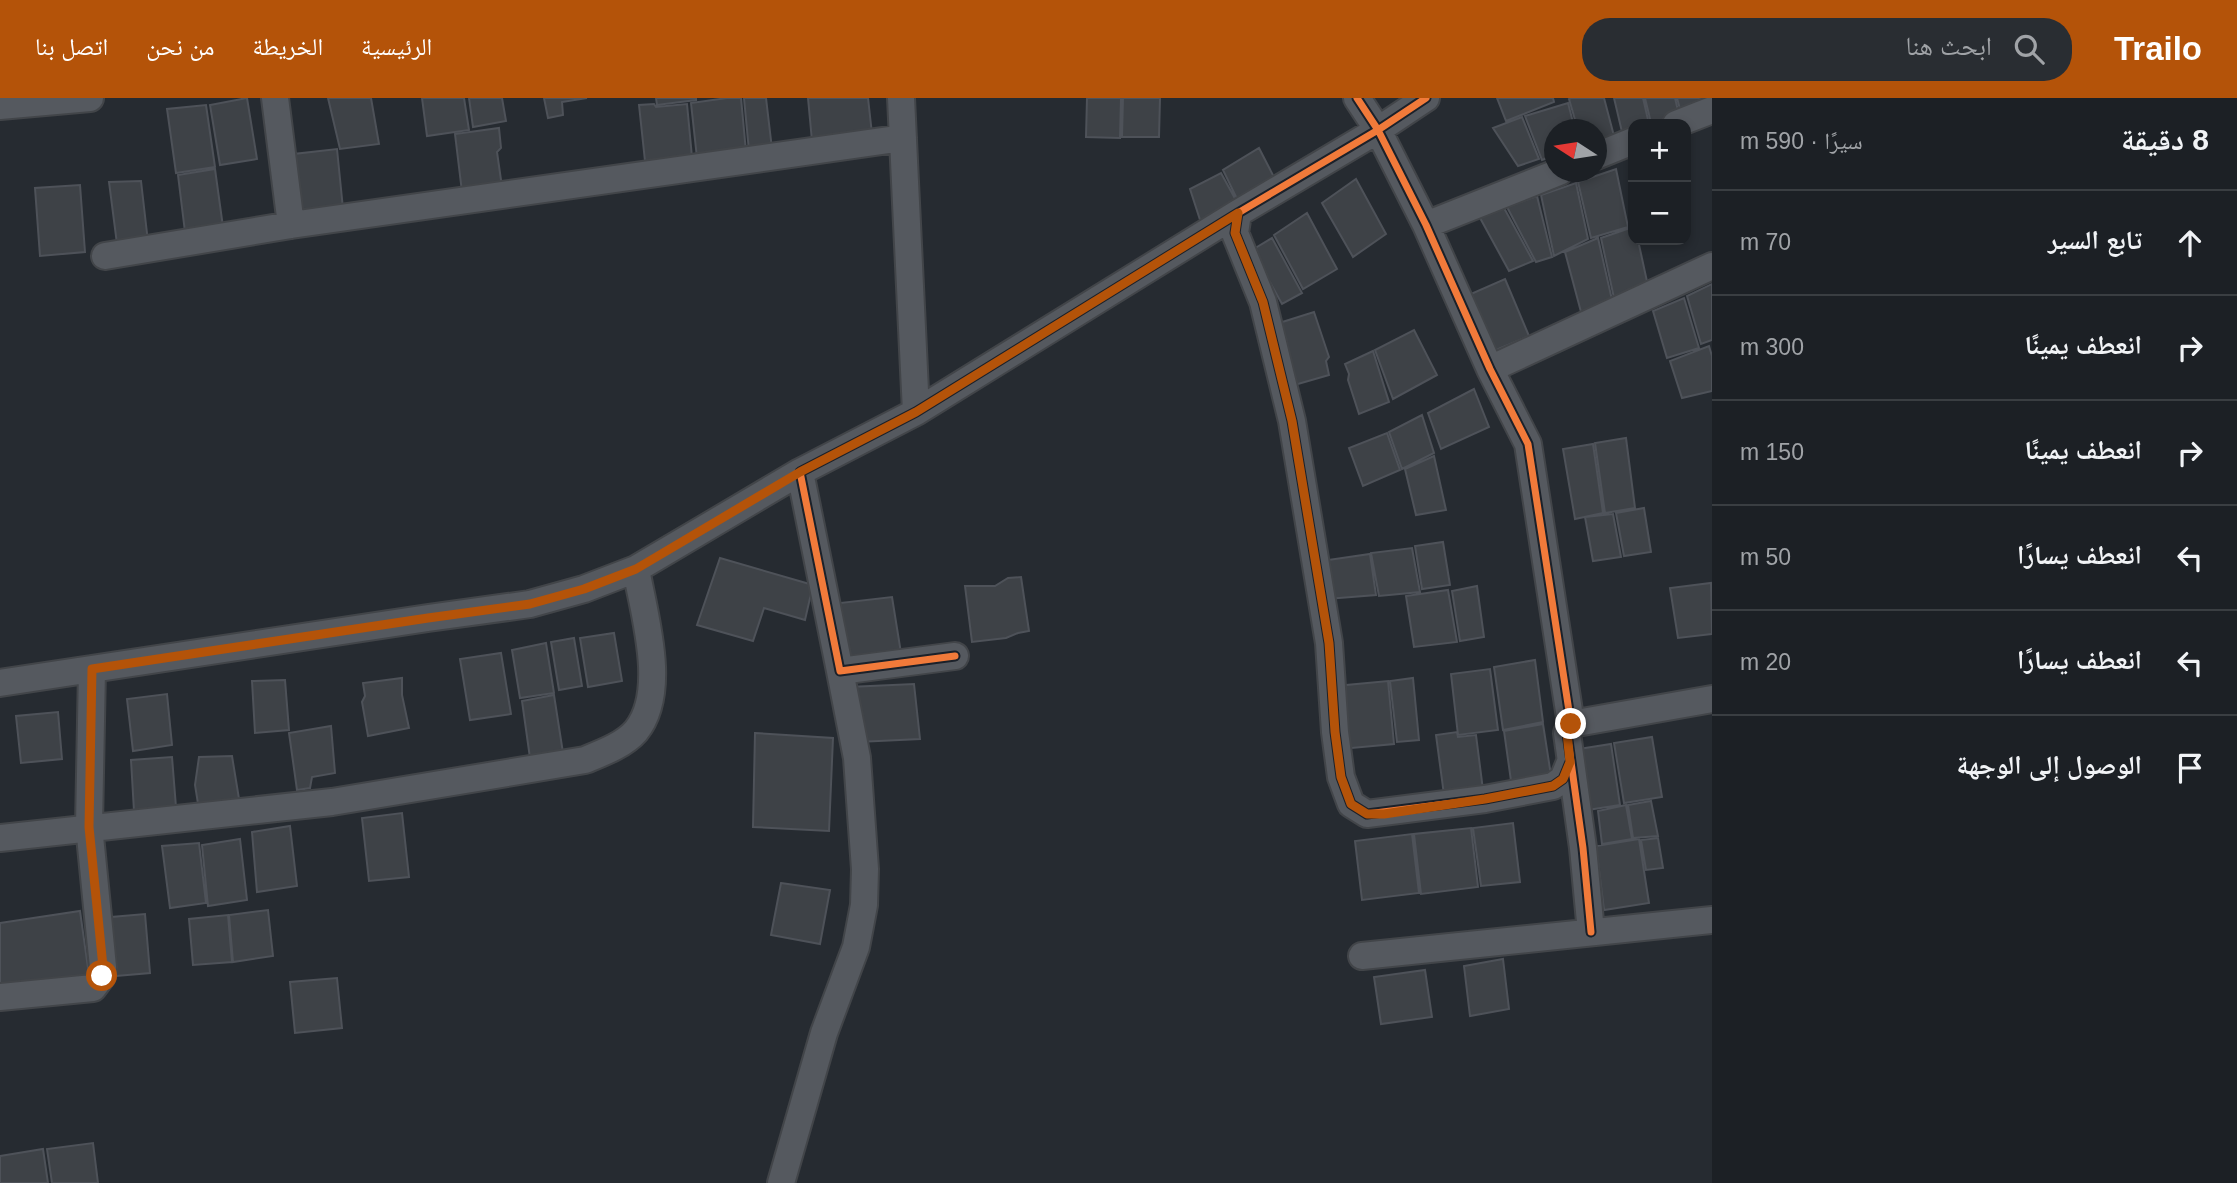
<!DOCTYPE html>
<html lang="ar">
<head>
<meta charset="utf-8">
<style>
  body { margin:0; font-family:Helvetica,"Noto Naskh Arabic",sans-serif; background:#292d32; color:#f1f3f6; direction:rtl }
  .controls { position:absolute; right:21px; top:21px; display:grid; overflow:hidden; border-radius:14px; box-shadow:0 4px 10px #0003 }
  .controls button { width:63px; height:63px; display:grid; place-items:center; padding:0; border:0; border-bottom:2px solid #3a3e42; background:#1c2025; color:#f1f3f6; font:35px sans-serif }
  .compass { position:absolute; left:1544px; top:21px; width:63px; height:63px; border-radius:50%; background:#1c2025; box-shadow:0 4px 10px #0003; rotate:282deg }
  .stop { position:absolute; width:21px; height:21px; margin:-16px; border:5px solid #b45309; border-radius:50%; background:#fff }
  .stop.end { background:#b45309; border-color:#fff; box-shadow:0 2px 7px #0008 }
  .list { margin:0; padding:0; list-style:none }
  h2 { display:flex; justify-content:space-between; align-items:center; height:91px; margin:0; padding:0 28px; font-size:30px }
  h2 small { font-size:23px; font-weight:400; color:#a0a3a7 }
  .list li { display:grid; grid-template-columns:46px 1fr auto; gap:21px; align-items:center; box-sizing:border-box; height:105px; padding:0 28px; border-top:2px solid #3a3e42 }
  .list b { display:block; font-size:26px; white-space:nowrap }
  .list em { font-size:23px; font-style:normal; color:#a0a3a7 }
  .icon { flex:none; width:38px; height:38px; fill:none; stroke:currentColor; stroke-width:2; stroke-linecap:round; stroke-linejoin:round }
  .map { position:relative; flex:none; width:1712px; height:1085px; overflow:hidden; direction:ltr }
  header { display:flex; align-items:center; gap:42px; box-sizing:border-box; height:98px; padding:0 35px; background:#b45309; color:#fff }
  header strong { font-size:33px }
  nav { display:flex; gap:38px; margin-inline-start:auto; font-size:24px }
  .search { width:490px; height:63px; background:#292d32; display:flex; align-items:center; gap:18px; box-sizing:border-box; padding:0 24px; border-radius:28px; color:#a0a3a7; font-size:26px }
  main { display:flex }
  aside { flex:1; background:#1c2025 }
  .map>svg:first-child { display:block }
</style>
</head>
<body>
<header>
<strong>Trailo</strong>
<div class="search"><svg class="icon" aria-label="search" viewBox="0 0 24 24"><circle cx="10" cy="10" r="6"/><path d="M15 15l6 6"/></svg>ابحث هنا</div>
<nav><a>الرئيسية</a><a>الخريطة</a><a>من نحن</a><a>اتصل بنا</a></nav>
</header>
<main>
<aside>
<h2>8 دقيقة<small>سيرًا · 590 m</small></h2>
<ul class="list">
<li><svg class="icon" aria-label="ahead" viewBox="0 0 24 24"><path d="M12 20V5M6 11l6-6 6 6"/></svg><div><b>تابع السير</b></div><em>70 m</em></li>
<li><svg class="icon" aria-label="right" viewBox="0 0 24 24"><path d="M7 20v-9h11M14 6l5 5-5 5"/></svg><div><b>انعطف يمينًا</b></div><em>300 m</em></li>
<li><svg class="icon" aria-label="right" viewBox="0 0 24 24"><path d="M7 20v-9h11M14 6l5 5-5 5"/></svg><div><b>انعطف يمينًا</b></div><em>150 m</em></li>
<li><svg class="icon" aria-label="left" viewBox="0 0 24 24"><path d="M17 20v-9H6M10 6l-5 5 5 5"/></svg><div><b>انعطف يسارًا</b></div><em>50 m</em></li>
<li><svg class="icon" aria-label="left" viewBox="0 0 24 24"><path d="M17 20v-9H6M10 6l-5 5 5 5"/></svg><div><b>انعطف يسارًا</b></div><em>20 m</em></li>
<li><svg class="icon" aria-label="arrive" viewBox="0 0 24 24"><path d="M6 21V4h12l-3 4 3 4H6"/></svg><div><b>الوصول إلى الوجهة</b></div></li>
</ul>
</aside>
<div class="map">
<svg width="1712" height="1085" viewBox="0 0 1712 1085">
  <rect width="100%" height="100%" fill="#262b31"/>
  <path fill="#3e4247" stroke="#4e5259" stroke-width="2" d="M247,0L257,61L220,67L210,7Z
    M328,0H371L379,46L340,51Z
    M422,0H464L469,32L427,38Z
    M469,0H502L506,23L473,29Z
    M544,0H587L562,4L563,17L548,20Z
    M656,0H696V2L657,7Z
    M727,0H741L746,54L697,60L691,5Z
    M744,0H766L772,51L749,53Z
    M808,0H868L872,36L812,43Z
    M1087,0H1121L1120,40L1086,39Z
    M1123,0H1160L1159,39H1122Z
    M1497,0H1553L1554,4L1506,23Z
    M1571,0H1604L1614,38L1596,46V32H1578L1569,1Z
    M1614,0H1643L1649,26H1633V30L1622,34Z
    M1645,0H1675L1679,17L1651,25Z
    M1677,0H1711L1681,15Z
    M1568,5L1575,32H1554V58L1542,62L1525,18Z
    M654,6L656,9L687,6L692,59L645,63L639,7Z
    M206,7L215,69L176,75L167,11Z
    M1522,19L1539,61L1518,68L1493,30Z
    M499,30L501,50L497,54L502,89L462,94L455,36Z
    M1259,50L1276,83L1239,105L1223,72Z
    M337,51L343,111L302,117L294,56Z
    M215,71L223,129L185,134L178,77Z
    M1616,71L1628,129L1591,140L1578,84Z
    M1221,75L1238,106L1202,128L1190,91Z
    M1356,81L1386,136L1353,159L1322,105Z
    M141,83L148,144L117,146L109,84Z
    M1576,85L1588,141L1554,158L1541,97Z
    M80,87L85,154L40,158L35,90Z
    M1537,98L1552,159L1536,164L1507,109Z
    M1504,110L1533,163L1509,173L1479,118Z
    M1307,115L1337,171L1303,191L1274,137Z
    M1633,129V142H1638L1648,188L1614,200L1601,140Z
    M1272,140L1302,195L1282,206L1252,152Z
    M1598,140L1612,202L1581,214L1565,154Z
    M1505,181L1529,238L1489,255L1464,199Z
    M1712,186V242L1701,246L1687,198Z
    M1684,200L1699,250L1667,260L1653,213Z
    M1314,214L1329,259L1326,263L1329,277L1291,288L1276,226Z
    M1414,232L1437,277L1393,301L1375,252Z
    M1709,248L1712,258V293L1682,300L1670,263Z
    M1373,253L1389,304L1359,316L1348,282L1349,276L1345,266Z
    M1474,291L1489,329L1441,351L1428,315Z
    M1422,317L1434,355L1402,371L1389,334Z
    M1387,335L1400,372L1363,388L1349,350Z
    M1626,340L1635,410L1605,415L1595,345Z
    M1593,346L1603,415L1575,421L1563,351Z
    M1434,358L1446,412L1416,417L1405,371Z
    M1644,410L1651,454L1624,458L1616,415Z
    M1613,416L1621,459L1593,463L1585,419Z
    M1443,444L1450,487L1422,491L1415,448Z
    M1412,450L1420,494L1379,498L1371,455Z
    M1370,456L1376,497L1327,501L1321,463Z
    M720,460L813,487L805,522L764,510L753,543L697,527Z
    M1021,479L1029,533L1018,535L1006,540L972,544L965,488H995L1008,480Z
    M1711,485L1712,536L1678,540L1670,490Z
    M1477,488L1484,539L1460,543L1452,493Z
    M1448,492L1457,544L1414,549L1406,498Z
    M892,499L901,555L840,560L831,506Z
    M614,535L622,583L588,589L580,540Z
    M574,540L582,588L559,592L551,544Z
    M546,545L554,595L520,600L512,552Z
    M501,555L511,616L470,622L460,561Z
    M1535,562L1543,624L1503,632L1494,569Z
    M1490,571L1498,632L1458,637L1451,576Z
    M402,580V597L409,630L368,638L362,604L365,598L363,585Z
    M1413,580L1419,642L1397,644L1390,583Z
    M285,582L289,632L255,635L252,583Z
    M1388,583L1394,646L1341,651L1336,588Z
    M914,586L920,641L858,644L849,589Z
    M167,596L172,647L133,653L127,601Z
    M554,597L563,655L530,660L522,603Z
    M58,614L62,661L21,665L16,618Z
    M1543,626L1552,684L1512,690L1504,633Z
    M331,628L335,675L312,679L310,690L297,692L289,635Z
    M1457,634L1458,639L1476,637L1483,692L1444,697L1436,637Z
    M755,635L833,640L829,733L753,729Z
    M1652,639L1662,699L1624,705L1614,645Z
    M1611,646L1620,707L1581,713L1572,652Z
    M232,658L240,707L199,712L195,687L199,659Z
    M172,659L176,709L134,713L131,662Z
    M1651,703L1658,738L1633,740L1628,707Z
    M1626,707L1632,741L1602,746L1598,713Z
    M402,715L409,779L369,783L362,720Z
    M1513,725L1520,784L1481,788L1473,730Z
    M290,728L297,788L257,794L252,734Z
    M1471,730L1478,789L1421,796L1414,736Z
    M1412,736L1419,795L1362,802L1355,743Z
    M1658,740L1663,770L1646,772L1641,742Z
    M240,741L247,802L208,808L202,747Z
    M1639,741L1649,805L1604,812L1596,748Z
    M199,745L206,805L170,810L162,748Z
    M781,785L830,792L820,846L771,837Z
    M268,812L273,858L233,864L229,817Z
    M80,813L89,877L0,890V825Z
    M145,816L150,875L105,879L100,820Z
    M228,817L232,864L193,867L189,821Z
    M1503,861L1509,911L1470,918L1464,868Z
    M1425,872L1432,919L1381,926L1374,879Z
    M337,880L342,930L295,935L290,884Z
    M93,1045L98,1085H52L47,1051Z
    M43,1051L48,1085H0V1058Z"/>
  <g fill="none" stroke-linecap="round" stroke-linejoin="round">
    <defs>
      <path id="minor" d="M275,0L291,127
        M901,0L916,314
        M1357,0L1378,32L1426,127L1490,271L1528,346L1571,626L1567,635L1583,750L1591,834
        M0,8L90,0
        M1676,26L1712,12
        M1596,58L1633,43
        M1238,115L1235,135L1263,204L1292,323L1329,545L1335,634L1341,679L1351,706L1367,716L1485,701L1553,688L1563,681L1570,664
        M1426,127L1559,74
        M105,158L291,127L903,40
        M1490,271L1712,168
        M955,558L840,573L800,374L916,314L1238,115L1378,32L1426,0
        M0,585L428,520L530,506L584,491L636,471L800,374
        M1571,626L1712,601
        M0,740L332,704L585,662C602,655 624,647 636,633C668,594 644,516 636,471
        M1362,858L1712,822
        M0,899L93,890L102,878L103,869L89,728L92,571
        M781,1085L824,935L856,849L864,807L865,771L857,660L840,573"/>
    </defs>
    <use href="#minor" stroke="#424549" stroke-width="30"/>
    <use href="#minor" stroke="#55595f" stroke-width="26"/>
    <defs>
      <path id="cycleway" d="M1357,0L1378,32L1426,127L1490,271L1528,346L1571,626L1567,635L1583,750L1591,834
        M1238,115L1235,135L1263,204L1292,323L1329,545L1335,634L1341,679L1351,706L1367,716L1485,701L1553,688L1563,681L1570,664
        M955,558L840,573L800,374L916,314L1238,115L1378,32L1426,0"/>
    </defs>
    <use href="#cycleway" stroke="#1b212a" stroke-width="11"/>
    <use href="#cycleway" stroke="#f17a3a" stroke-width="7"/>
  </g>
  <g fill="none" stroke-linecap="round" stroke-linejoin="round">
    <path stroke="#b45309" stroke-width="9" d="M102,878L103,869L89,729L92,571L428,520L530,506L584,491L636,471L800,374L916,314L1238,115L1235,135L1263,204L1292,323L1329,545L1335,634L1341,679L1351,706L1367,716H1384L1485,701L1553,688L1563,681L1570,664L1567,635L1571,626"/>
  </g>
</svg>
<div class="controls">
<button>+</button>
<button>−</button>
</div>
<svg class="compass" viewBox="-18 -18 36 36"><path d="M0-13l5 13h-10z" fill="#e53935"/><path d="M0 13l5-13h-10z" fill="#a0a3a7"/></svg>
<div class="stop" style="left:102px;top:878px"></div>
<div class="stop end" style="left:1571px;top:626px"></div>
</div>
</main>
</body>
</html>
